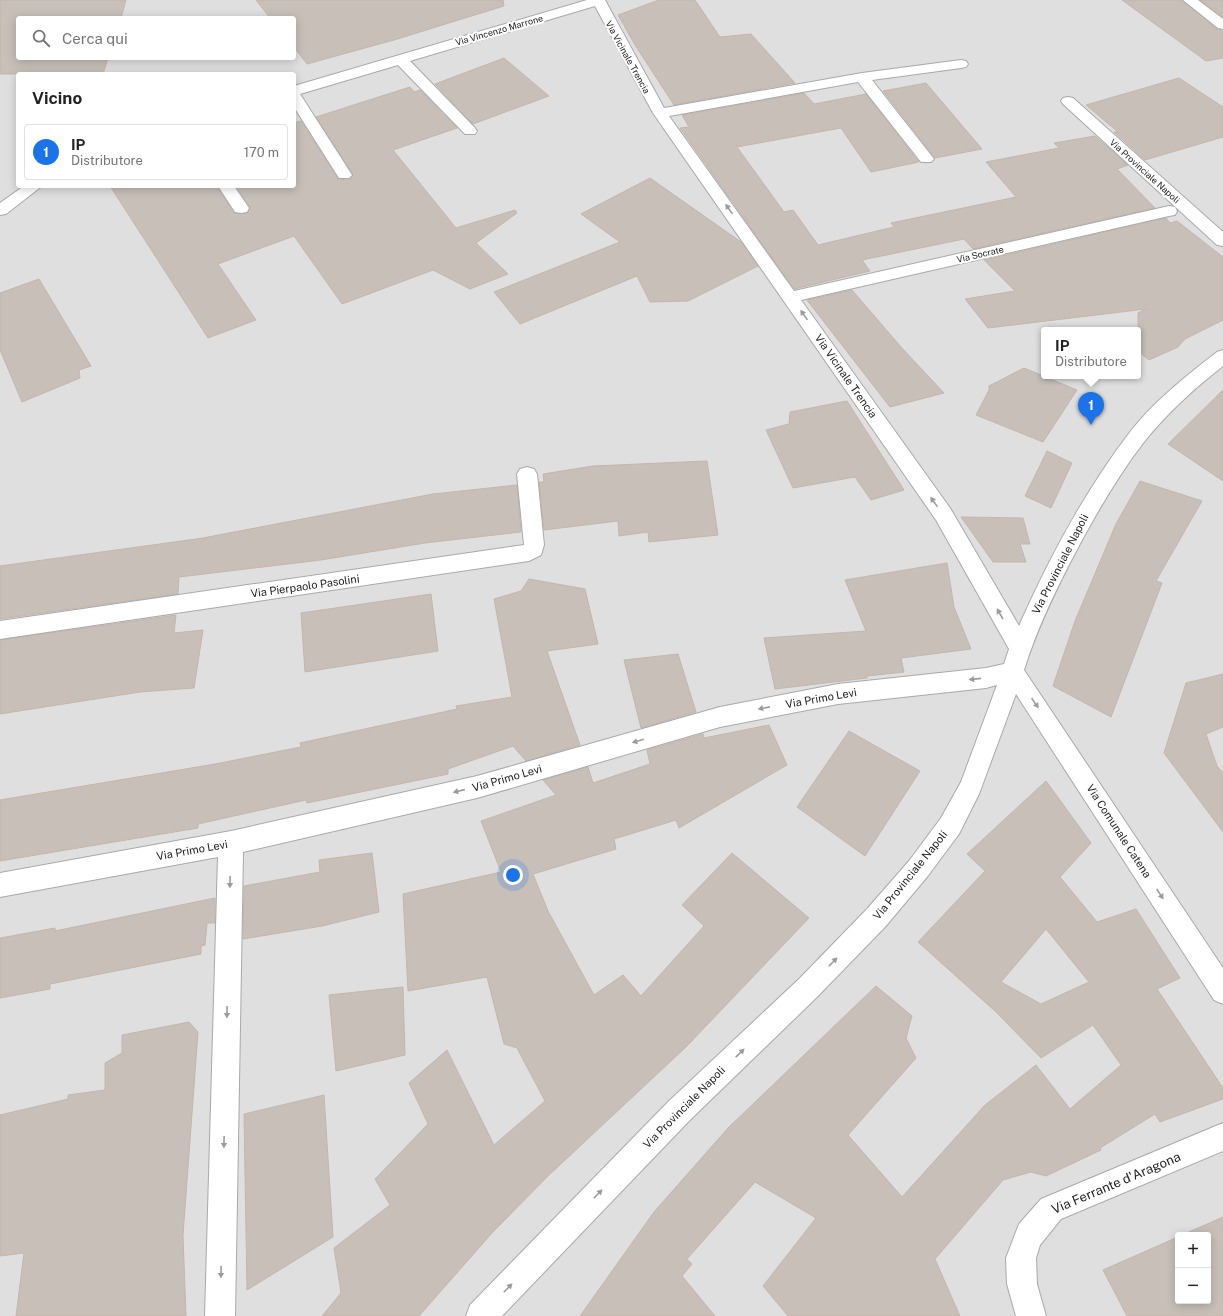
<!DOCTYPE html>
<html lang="it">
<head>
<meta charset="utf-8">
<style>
  body { margin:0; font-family:"Public Sans",sans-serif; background:#f2f2f2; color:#222 }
  .controls { position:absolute; right:12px; bottom:12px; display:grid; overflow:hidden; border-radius:4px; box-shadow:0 2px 10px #0003 }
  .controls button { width:36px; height:36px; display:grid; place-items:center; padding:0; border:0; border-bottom:1px solid #e0e0e0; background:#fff; color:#222; font:20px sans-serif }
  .you { position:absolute; left:513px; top:875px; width:14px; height:14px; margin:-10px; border:3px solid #fff; border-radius:50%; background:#1a73e8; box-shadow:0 0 0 6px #1a73e833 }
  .badge { display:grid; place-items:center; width:26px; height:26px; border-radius:50%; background:#1a73e8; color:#fff; font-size:13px; font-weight:700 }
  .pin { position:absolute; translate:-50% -33px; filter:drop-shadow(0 1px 2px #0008) }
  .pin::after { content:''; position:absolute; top:21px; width:14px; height:12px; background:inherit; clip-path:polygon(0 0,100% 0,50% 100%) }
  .popup { position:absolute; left:1041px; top:327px; width:100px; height:52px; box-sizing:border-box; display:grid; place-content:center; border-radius:4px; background:#fff; filter:drop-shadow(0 1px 3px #0005); font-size:13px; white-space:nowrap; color:#767676 }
  .popup b { font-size:15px; color:#222 }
  .popup::after { content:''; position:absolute; left:50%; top:100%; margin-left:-8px; border:8px solid transparent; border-top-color:#fff }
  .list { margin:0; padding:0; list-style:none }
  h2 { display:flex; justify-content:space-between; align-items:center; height:52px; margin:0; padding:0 16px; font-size:17px }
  h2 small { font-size:13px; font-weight:400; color:#767676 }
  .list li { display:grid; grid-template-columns:26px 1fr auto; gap:12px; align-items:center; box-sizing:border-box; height:56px; margin:0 8px 8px; padding:0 8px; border:1px solid #e0e0e0; border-radius:4px }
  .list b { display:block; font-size:15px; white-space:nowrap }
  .list p { margin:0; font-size:13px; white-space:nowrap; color:#767676 }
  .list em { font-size:13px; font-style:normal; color:#767676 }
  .icon { flex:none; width:22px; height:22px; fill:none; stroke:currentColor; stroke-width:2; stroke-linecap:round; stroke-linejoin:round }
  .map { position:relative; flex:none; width:1223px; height:1316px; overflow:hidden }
  .search { position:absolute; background:#fff; box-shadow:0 2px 10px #0003; left:16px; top:16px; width:280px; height:44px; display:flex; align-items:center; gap:10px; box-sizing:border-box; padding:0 14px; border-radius:4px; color:#767676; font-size:15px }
  .panel { position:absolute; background:#fff; box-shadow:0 2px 10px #0003; left:16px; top:72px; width:280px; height:116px; border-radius:4px }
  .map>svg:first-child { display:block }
</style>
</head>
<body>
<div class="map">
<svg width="1223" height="1316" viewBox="0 0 1223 1316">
  <rect width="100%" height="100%" fill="#f2efe9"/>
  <path fill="#e0dfdf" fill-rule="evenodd" d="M0,0H1223V1316H0ZM18,18H294V58H18ZM18,74H294V186H18ZM1044,330H1138V376H1044ZM1178,1235H1208V1301H1178Z"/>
  <path fill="#c7bfb8" stroke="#c4b6ab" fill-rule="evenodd" d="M0,0H126L121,18H18V58H108L103,74H0Z
    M256,0H503L504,6L394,40L307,64L294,47V18H270Z
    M659,0H695L720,37L751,34L795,83L674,105L635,45L618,15Z
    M1122,0H1182L1217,29L1223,30V58L1206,61Z
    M1200,0H1223V17Z
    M504,58L549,96L473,124L435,84Z
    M1179,78L1223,107V137L1145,160L1114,132H1118L1086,105Z
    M926,83L982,149L935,158L883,91Z
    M410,87L414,92L420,90L457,128L393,150L456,228L515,210L517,213L476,243L508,274L470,289L433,270L342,304L294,236L218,264L256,320L208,338L110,186H217L234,213H247L250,207L236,186H294V123L301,121L338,179L349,180L353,174L316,117Z
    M804,93L814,104L866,94L919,162L871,172L841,128L737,147L784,212L793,210L818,245L894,227L891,223L1016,197L986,162L1059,148L1054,143L1095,136L1128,165L1117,169L1155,208L973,249L964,239L862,260L870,271L794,289L680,128L689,127L682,115Z
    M650,178L741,242L758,266L688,301L650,302L637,276L520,324L494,292L620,242L581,214Z
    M1166,218L1170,223L1177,221L1223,257V320L1185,339L1178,347L1149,360L1138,351V313L1146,309L988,328L965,299L1015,291L984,260Z
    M39,279L91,366L79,370L80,378L22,402L0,350V293Z
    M852,290L901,347L944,393L890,407L807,300Z
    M1024,368L1077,390L1043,442L976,415L989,390V386Z
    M1223,390V481L1168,444Z
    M847,401L904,490L871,500L855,477L793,488L766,430L789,424L790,412Z
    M1047,451L1072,463L1051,508L1025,496Z
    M707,461L718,535L649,542L648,532L619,536L618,521L544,530L539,482H544L543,474L593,466Z
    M1140,481L1202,501L1156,581L1162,583L1111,717L1053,686L1075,621L1116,524Z
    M517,485L521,532L425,543L321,560L179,577L178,594L0,619V566L203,538L433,494Z
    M961,517L1023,518L1030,544H1020L1026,562H993Z
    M947,563L954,607L971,649L901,658L904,672L867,676V678L775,689L764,638L866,631L845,580Z
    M529,579L585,589L598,644L547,651L580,745L526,761L513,746L448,769V774L307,803L306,800L198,824V828L0,861V800L215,764L301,747L300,743L457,709L456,706L512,697L494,599L521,591Z
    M431,594L438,651L305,672L301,613Z
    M176,615L174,633L203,630L194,688L140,692L0,714V640Z
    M678,654L696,712L641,728L624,660Z
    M1223,674V727L1206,734L1217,766L1223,773V832L1164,753L1186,683Z
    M769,725L787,765L679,828L676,820L614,839L616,849L533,874L548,911L594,995L623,975L641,996L704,926L682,905L732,853L809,918L686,1047L548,1176L492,1233L419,1316H322L341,1293L334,1248L390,1205L375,1179L428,1124L409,1083L447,1050L494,1145L545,1101L517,1048L504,1044L487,977L408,991L403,894L501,872L481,821L556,795L543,780L588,767L593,783L650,764L647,750L703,734L704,738Z
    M849,731L920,771L865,856L797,807Z
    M1046,781L1091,843L1060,877L1097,922L1136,909L1180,978L1157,989L1223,1088V1099L1160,1122L1155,1114L1100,1148L1101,1150L1046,1176L1031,1172L1003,1180L935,1259L960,1316H788L763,1286L816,1218L755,1182L687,1259L692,1264L682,1276L715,1316H580L654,1212L728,1128L876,986L912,1016L906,1038L916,1058L848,1135L902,1197L985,1105L1036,1065L1070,1109L1121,1065L1093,1025L1041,1058L996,1012L918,942L985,871L967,854ZM1046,929L1089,982L1041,1004L1001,982Z
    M372,853L379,912L322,926L243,939L244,886L320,872L319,860Z
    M215,898V923H207L205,945L201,946V954L50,984V989L0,998V938L55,928V931Z
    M403,987L405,1055L336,1071L329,995Z
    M189,1022L198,1032L183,1235L186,1316H16L24,1253L0,1256V1115L68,1099V1095L105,1090V1063L122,1053V1035Z
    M324,1095L333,1237L247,1290L244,1114Z
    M1223,1217V1316H1127L1103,1270L1178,1237V1301H1208V1235H1182Z"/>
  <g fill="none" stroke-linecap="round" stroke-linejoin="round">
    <defs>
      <path id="minor" d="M587,0H605L664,108L862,73L961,60L966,61L968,64L966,67L961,68L872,80L934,159L931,162H921L858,82L669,116L794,291L1169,206L1175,207L1177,211L1175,215L1169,216L801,300L950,508L1019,626C1049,558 1085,491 1130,432C1154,401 1186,376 1217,352L1223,350V366C1195,388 1167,413 1144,442C1120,473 1100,507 1081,542C1059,583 1038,625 1024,670L1223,968V1004L1214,1000L1016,694L979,794L959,834L927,877L885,927L817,997L689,1121L502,1316H466L470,1305L669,1101L799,979L867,909L909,861L941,818L961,782L997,685L986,688L838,704L720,727L477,798L243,852L235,1316H205L218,857L0,897V873L231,831L477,776L720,707L838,684L986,668L1004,664L1009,649L936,520L653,113L595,6L410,61L475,128L477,131L475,134H465L398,65L300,94L352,175L349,178H339L294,107V86Z
        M1183,0H1198L1223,19V29L1218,28Z
        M1068,97L1073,98L1223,232V246L1217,245L1063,104L1061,101L1063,98Z
        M24,186H42L6,214L0,215V203Z
        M218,186H234L249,208L247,212L241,213L235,212Z
        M527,467L534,469L537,474L544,545L541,555L529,561L0,639V621L524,545L517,474L520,469Z
        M1223,1123V1151L1061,1219L1040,1245L1036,1258L1037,1284L1046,1316H1016L1007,1284L1006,1258L1019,1224L1041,1199Z"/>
    </defs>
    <use href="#minor" stroke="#a9a9a9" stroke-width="2"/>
    <use href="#minor" fill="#fff" fill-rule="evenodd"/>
  </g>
  <defs><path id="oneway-solid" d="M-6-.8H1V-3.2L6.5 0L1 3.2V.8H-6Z"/></defs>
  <g fill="#9c9c9c">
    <use href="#oneway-solid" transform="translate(729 209) rotate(-125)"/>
    <use href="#oneway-solid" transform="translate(804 315) rotate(-125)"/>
    <use href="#oneway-solid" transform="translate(934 502) rotate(-125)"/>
    <use href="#oneway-solid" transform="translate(1000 614) rotate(-120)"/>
    <use href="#oneway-solid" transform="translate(975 679) rotate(174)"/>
    <use href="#oneway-solid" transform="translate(1035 703) rotate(56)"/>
    <use href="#oneway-solid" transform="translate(764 708) rotate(169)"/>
    <use href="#oneway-solid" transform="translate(638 741) rotate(164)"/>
    <use href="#oneway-solid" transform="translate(459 791) rotate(167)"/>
    <use href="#oneway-solid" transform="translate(230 882) rotate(91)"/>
    <use href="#oneway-solid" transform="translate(1160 894) rotate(57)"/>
    <use href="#oneway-solid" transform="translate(833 962) rotate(-46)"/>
    <use href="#oneway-solid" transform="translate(227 1012) rotate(91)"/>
    <use href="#oneway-solid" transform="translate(740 1053) rotate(-44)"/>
    <use href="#oneway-solid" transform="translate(224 1142) rotate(91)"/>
    <use href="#oneway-solid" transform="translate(598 1194) rotate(-46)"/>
    <use href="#oneway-solid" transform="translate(221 1272) rotate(91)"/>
    <use href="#oneway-solid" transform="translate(508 1288) rotate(-46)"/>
  </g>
  <g text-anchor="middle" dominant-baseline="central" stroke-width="4" stroke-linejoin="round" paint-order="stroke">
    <g font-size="9" fill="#222" stroke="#fff">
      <text transform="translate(499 30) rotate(-16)">Via Vincenzo Marrone</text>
      <text transform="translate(628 57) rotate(61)">Via Vicinale Trencia</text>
      <text transform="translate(1145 171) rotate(42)">Via Provinciale Napoli</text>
      <text transform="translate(980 254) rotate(-13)">Via Socrate</text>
    </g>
    <g font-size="11" fill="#222" stroke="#fff">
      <text transform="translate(846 376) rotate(55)">Via Vicinale Trencia</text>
      <text transform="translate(1060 564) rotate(-63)">Via Provinciale Napoli</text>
      <text transform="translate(305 586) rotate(-8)">Via Pierpaolo Pasolini</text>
      <text transform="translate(821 698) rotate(-10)">Via Primo Levi</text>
      <text transform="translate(507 778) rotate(-16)">Via Primo Levi</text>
      <text transform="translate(1119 831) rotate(57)">Via Comunale Catena</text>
      <text transform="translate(192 850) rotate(-10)">Via Primo Levi</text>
      <text transform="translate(910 875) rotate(-51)">Via Provinciale Napoli</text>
      <text transform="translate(684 1107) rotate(-45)">Via Provinciale Napoli</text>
    </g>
    <g font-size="13" fill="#222" stroke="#fff">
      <text transform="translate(1116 1183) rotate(-23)">Via Ferrante d'Aragona</text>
    </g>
  </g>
</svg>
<div class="controls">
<button>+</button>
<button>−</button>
</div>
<div class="you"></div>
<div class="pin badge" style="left:1091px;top:425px">1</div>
<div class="popup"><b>IP</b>Distributore</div>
<div class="search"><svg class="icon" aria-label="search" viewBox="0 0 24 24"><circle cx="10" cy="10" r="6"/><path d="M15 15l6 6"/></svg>Cerca qui</div>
<section class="panel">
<h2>Vicino<small></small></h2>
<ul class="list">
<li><span class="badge">1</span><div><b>IP</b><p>Distributore</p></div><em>170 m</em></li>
</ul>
</section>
</div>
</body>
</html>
